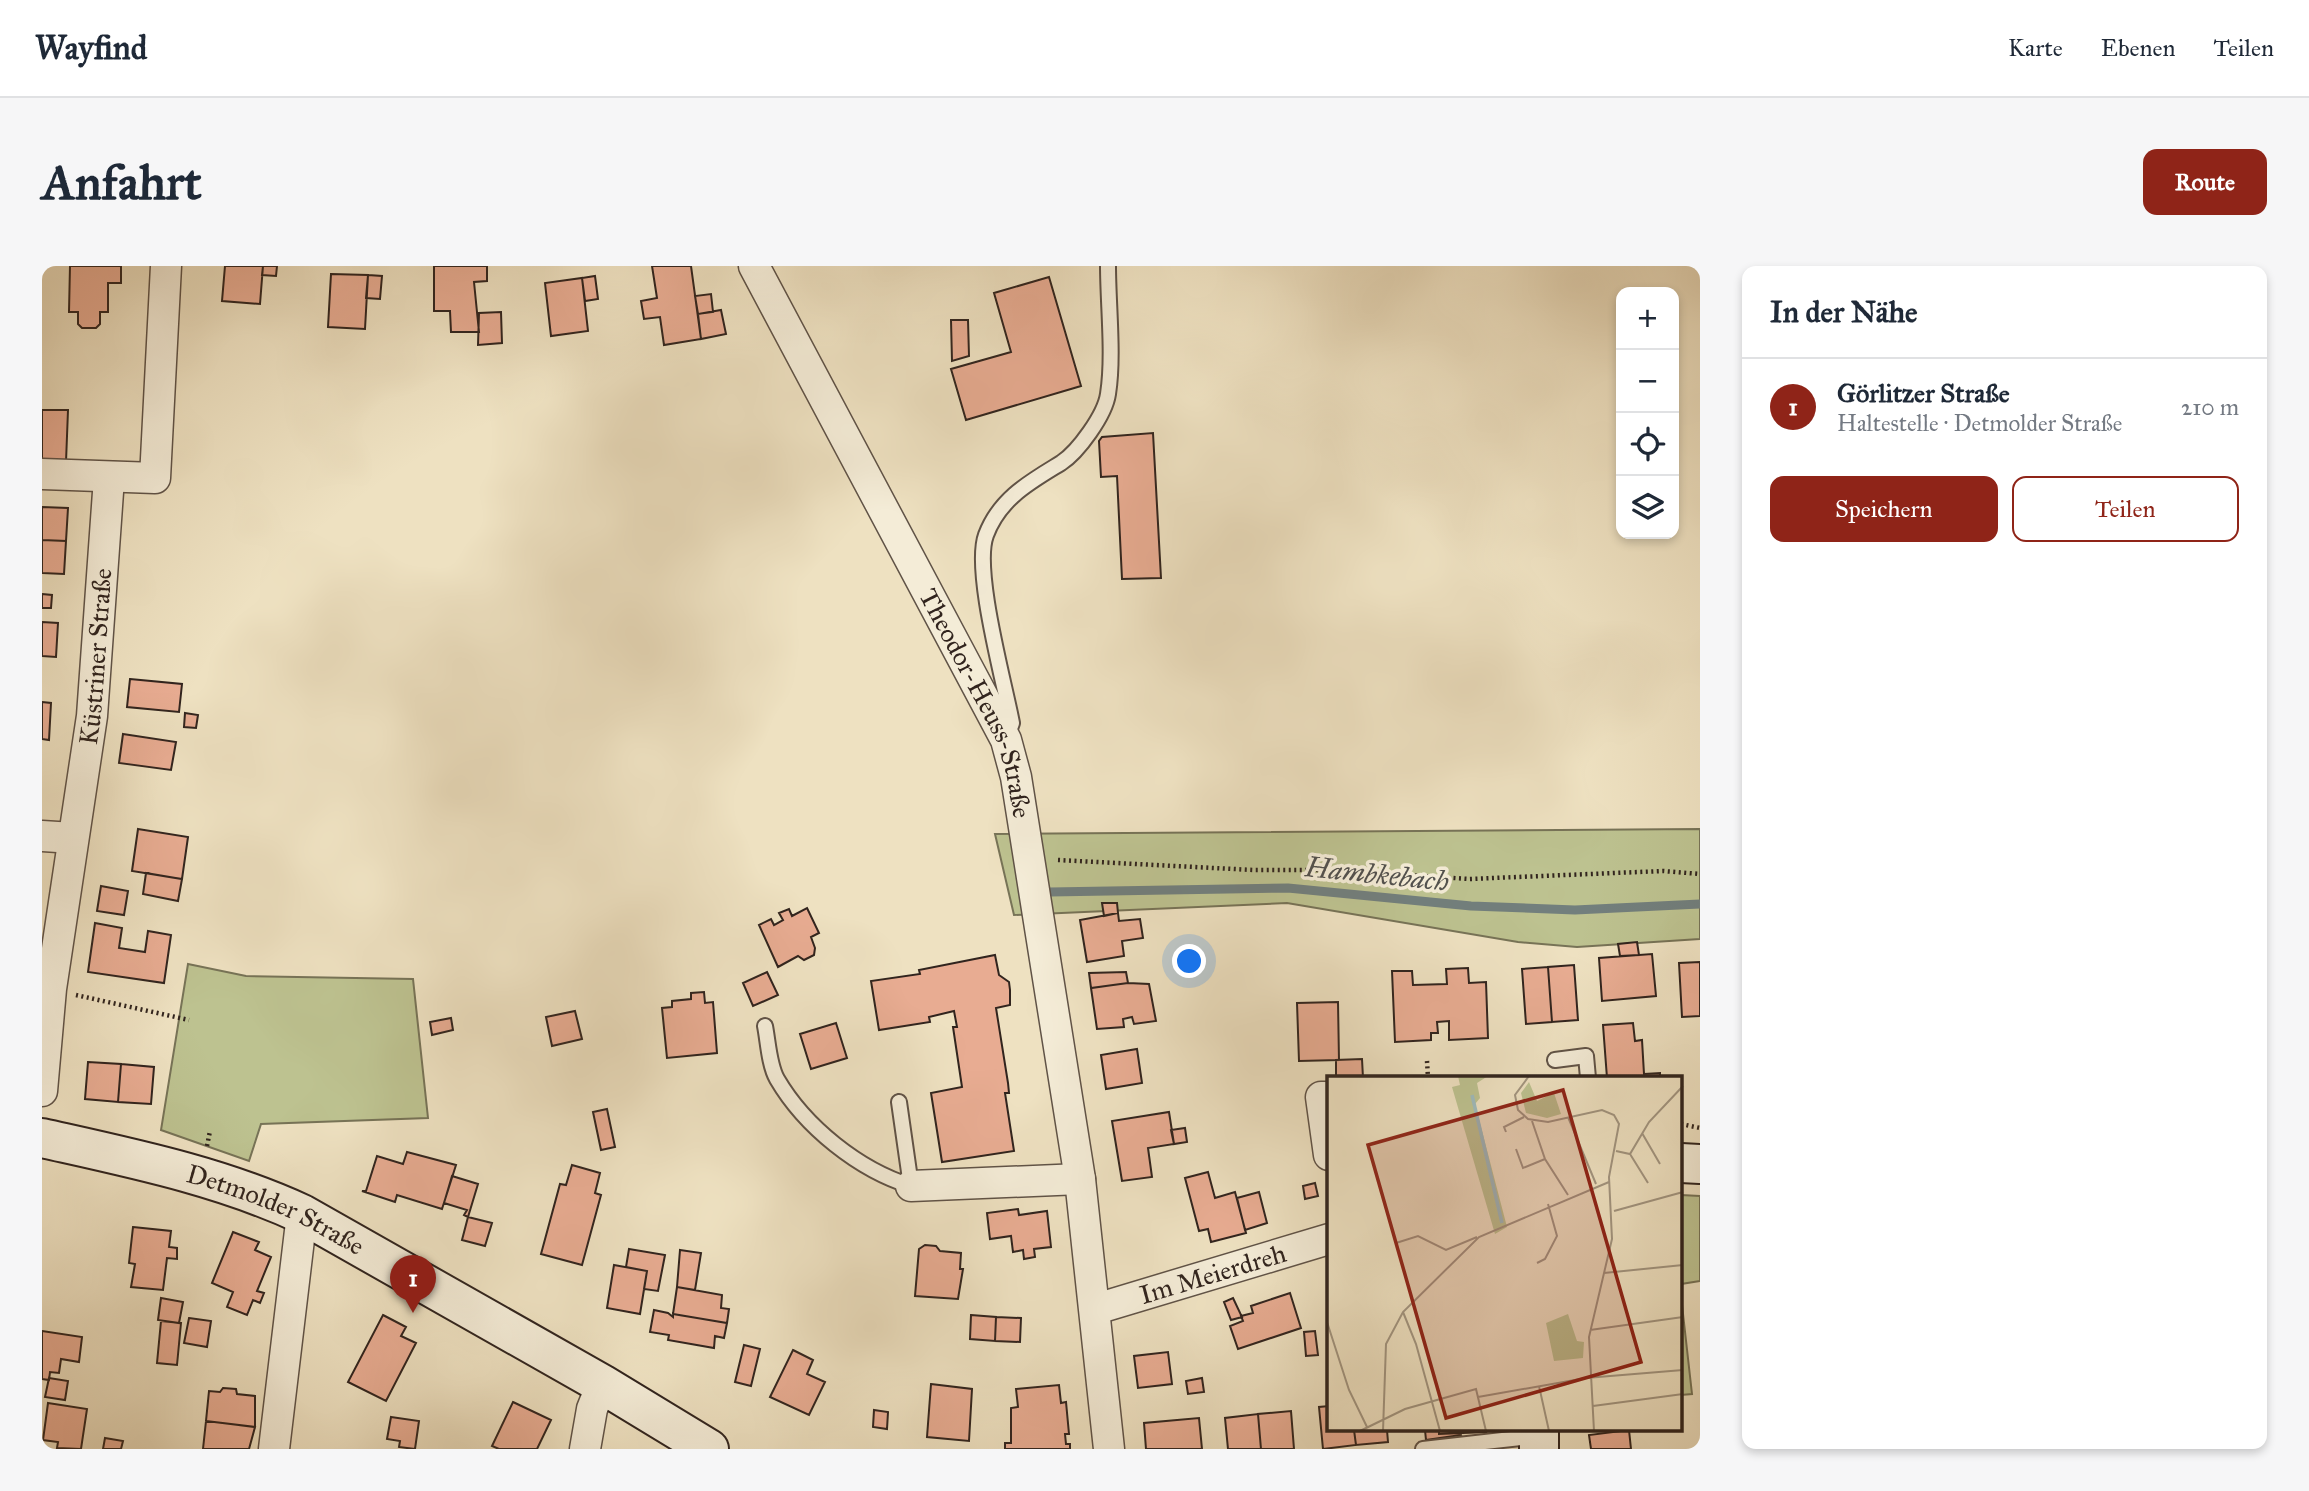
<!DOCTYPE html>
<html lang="de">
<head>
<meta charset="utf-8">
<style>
  body { margin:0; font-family:"IM FELL Great Primer",serif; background:#f6f6f7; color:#1f2937 }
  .controls { position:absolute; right:21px; top:21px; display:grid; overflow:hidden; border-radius:14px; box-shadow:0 4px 10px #0003 }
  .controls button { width:63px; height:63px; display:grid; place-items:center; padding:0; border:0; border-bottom:2px solid #e0e1e3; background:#fff; color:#1f2937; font:35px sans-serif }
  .you { position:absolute; left:1148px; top:696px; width:24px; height:24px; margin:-18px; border:5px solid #fff; border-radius:50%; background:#1a73e8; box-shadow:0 0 0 10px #1a73e833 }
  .badge { display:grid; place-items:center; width:46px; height:46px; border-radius:50%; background:#8f2418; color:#fff; font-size:23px; font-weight:700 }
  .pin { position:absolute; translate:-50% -58px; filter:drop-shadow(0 2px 4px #0008) }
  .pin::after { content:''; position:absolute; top:37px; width:24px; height:21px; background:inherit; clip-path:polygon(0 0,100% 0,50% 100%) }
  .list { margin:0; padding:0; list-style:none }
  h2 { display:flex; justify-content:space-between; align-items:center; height:91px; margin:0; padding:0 28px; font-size:30px }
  h2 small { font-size:23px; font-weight:400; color:#747a83 }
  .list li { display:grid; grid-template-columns:46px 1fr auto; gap:21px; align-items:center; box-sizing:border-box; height:98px; padding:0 28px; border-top:2px solid #e0e1e3 }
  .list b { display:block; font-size:26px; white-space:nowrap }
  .list p { margin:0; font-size:23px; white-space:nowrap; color:#747a83 }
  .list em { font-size:23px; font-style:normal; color:#747a83 }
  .actions { display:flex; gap:14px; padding:21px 28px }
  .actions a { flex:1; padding:16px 0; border:2px solid #8f2418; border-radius:14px; text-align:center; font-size:24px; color:#8f2418 }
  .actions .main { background:#8f2418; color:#fff }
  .icon { flex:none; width:38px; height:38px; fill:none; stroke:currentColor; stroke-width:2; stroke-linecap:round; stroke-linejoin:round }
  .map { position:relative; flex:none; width:1658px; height:1183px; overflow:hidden; border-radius:14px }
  header { display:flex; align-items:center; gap:42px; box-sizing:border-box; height:98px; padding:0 35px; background:#fff; border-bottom:2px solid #e0e1e3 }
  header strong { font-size:33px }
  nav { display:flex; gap:38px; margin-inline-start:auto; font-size:24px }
  .intro { display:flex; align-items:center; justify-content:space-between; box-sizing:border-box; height:168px; padding:0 42px }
  h1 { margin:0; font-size:49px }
  .button { padding:18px 32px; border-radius:14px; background:#8f2418; color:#fff; font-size:24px; font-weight:700 }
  main { display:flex; gap:42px; padding:0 42px }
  aside { flex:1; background:#fff; border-radius:14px; box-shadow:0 4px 10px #0003 }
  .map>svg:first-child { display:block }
</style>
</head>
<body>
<header>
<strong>Wayfind</strong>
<nav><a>Karte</a><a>Ebenen</a><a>Teilen</a></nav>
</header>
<div class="intro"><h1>Anfahrt</h1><a class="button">Route</a></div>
<main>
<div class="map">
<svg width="1658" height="1183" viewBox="0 0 1658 1183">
  <rect width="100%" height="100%" fill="#eee1c1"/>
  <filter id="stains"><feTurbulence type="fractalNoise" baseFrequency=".00286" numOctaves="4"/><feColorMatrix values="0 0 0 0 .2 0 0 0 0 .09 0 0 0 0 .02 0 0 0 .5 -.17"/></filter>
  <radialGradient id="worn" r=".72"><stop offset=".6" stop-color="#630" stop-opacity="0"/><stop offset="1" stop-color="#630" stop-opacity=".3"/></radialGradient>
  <path fill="#bdc290" stroke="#777357" stroke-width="2" d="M1658,563V673L1535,681L1476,676L1245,637L972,649L953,568Z
    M146,698L204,710L371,713L386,852L219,858L207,895L119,864Z
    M1639,929L1658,930V1015L1639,1018Z
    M1639,1030L1650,1128L1639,1129Z"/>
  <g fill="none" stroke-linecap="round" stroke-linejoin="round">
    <path stroke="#727f7d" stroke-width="9" d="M1008,626L1246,622L1429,640L1533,644L1658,638"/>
  </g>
  <path fill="#e8ac92" stroke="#31241e" stroke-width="2" d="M28,0H79V17H66V46H58V58L54,62H40L36,58V46H27Z
    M183,0H221L218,38L180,35Z
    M221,0H235L234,10L220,9Z
    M392,0H445V15L432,16L437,66H409L408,45H392Z
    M610,0H649L659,73L622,79L618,51L602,53L599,35L615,32Z
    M289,8L326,9L323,63L286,61Z
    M326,9L340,10L338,33L324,32Z
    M553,10L556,33L543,35L540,12Z
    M1007,11L1039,120L924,154L909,103L969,86L952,27Z
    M540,12L546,65L509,70L503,17Z
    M669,28L671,46L656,48L653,30Z
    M679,44L684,68L659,73L656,48Z
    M459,46L460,77L436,79L437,47Z
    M909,54H926L927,90L910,95Z
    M0,144H26L24,196L0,195Z
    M1111,167L1119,312L1080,313L1075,210L1059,211L1057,175L1060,171Z
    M0,241L26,242L24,275L0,274Z
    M0,274L24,275L22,308L0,307Z
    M0,328L10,329L9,342H0Z
    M0,356L16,357L14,391L0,390Z
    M88,413L140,418L137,446L85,441Z
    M0,436L9,437L7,474L0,473Z
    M143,447L156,449L154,462L142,461Z
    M81,468L134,476L129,504L77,497Z
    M96,563L146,571L140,613L90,605Z
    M104,607L140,613L136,635L101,628Z
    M59,620L86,625L82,649L55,645Z
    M1060,637H1075L1076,647L1062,650Z
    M765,642L777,667L769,671L773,682L772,689L762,694L756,690L736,701L717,659L729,653L732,659L741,654L737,647L747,643L750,650Z
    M1076,647L1077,655L1098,653L1101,672L1080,675L1082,690L1045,696L1038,654Z
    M53,657L80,662L77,682L103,686L106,665L129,669L122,717L46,706Z
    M1595,676L1597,689L1578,690L1576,678Z
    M1610,688L1614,730L1560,735L1557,692Z
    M953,689L957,709L967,716L968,724V739L954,742L966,817L967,827H963L972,885L900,896L889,827L920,821L911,761H915L912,745L887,751L888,756L837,764L829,715L878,708L877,704Z
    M1658,696V750L1640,751L1637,697Z
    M1532,699L1536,754L1510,756L1506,701Z
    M1506,701L1510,756L1484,758L1480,703Z
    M1426,702L1427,717L1444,716L1446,772L1407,774V755L1395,756L1396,767H1389V774L1353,776L1350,705H1370L1371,719L1405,718L1404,703Z
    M725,706L736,729L711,740L701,717Z
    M1084,706L1086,717L1049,722L1047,707Z
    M1086,717L1107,718L1114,755L1092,758L1090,751L1081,753L1082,761L1055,763L1049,722Z
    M662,726L663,737L671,736L675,787L625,792L620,742L630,741V735L649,733V727Z
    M1296,736L1297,794L1257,795L1255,737Z
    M533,745L540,773L510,780L504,751Z
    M409,752L411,764L390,769L388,756Z
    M794,757L805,792L769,803L758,768Z
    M1591,757L1593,775L1600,774L1602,808L1618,807V812H1565L1561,759Z
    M1095,783L1100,817L1064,823L1059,789Z
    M1320,793L1321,812H1294V794Z
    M46,796L79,798L76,836L43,833Z
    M79,798L112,801L109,838L76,836Z
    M565,843L573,881L559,884L551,846Z
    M1127,846L1132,878L1106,882L1110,911L1080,915L1070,855Z
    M1143,862L1145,876L1132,878L1129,864Z
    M365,886L414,899L400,943L355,929L353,936L320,925H324L335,890L361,898Z
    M530,899L558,907L553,927L559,929L540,999L499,988L518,918L524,919Z
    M1166,906L1173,932L1193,926L1204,967L1169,976L1166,963L1157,965L1143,912Z
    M410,910L436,918L426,951L422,949L425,944L402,937Z
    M1273,917L1276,930L1263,933L1261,920Z
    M1217,926L1225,957L1203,964L1195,932Z
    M976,943L977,949L1005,945L1009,981L992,983L993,991L982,993L981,984L971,986L969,970L948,973L945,947Z
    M426,951L450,957L443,980L420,974Z
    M91,961L129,965L127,981L135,982V993L125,992L121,1024L89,1021L93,998L87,997Z
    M191,966L217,976L213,984L229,991L215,1025L222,1027L218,1037L211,1034L205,1049L185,1041L191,1026L170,1017Z
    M883,979L894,980L898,985L919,987L918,1003H921L916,1033L873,1030L877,983Z
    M587,983L623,989L616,1025L602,1023L605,1005L584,1001Z
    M638,984L659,987L653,1024L635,1021Z
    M572,999L605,1005L598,1048L565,1042Z
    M635,1021L680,1029L679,1042L687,1043L685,1057L631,1048Z
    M1248,1027L1259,1062L1196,1083L1188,1060L1201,1055L1199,1050L1211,1047L1209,1040Z
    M119,1032L141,1036L137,1057L116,1054Z
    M1191,1032L1200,1051L1189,1054L1182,1036Z
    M612,1044L626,1047L631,1051V1048L685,1057L682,1072L673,1070L672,1082L626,1074L627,1069L608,1066Z
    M341,1049L364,1061L359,1070L374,1077L344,1135L306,1116Z
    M929,1049L954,1051L953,1075L928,1073Z
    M954,1051L979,1052L978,1076L953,1075Z
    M147,1052L169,1055L165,1081L142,1077Z
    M119,1055L139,1057L135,1099L115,1097Z
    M0,1065L40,1071L37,1096L19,1093L17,1107L8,1106L7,1114L0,1113Z
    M1273,1065L1276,1089L1264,1090L1262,1066Z
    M702,1079L718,1083L709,1120L693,1116Z
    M751,1084L771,1094L765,1108L783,1116L767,1149L728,1131Z
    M1126,1086L1130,1118L1096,1122L1092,1090Z
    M7,1112L26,1115L23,1134L3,1131Z
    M1160,1112L1162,1126L1146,1128L1144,1115Z
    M889,1118L930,1123L927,1175L885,1171Z
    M1017,1119L1019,1137L1024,1136L1027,1168H1023L1024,1178H1028V1183H963V1177H969V1142L976,1141L974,1123Z
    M181,1122L194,1123L195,1128L213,1130V1161L164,1155L167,1125L178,1126Z
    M471,1136L509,1154L495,1183H457L450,1180Z
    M6,1137L45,1143L39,1183L15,1182L16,1176L1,1174Z
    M1287,1140V1164H1312L1314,1179L1281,1183L1277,1141Z
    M832,1144L846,1146L845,1163L831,1161Z
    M1249,1145L1252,1183H1219L1216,1148Z
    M1216,1148L1219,1183H1186L1183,1152Z
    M349,1151L377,1155L373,1183L357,1181L358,1175L345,1173Z
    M1157,1152L1160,1183H1104L1102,1157Z
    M164,1155L213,1161L207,1183H161Z
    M1312,1164H1345L1346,1176L1314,1179Z
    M1383,1164H1397V1168L1418,1166L1419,1169L1384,1174Z
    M1397,1164H1443L1444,1166L1397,1168Z
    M1587,1164L1589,1183H1549L1547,1169Z
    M63,1172L81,1175L79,1183H61Z"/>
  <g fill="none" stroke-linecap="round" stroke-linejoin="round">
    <defs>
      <path id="lane" d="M966,468L970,457C962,415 931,304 944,269C958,232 988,216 1019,197C1036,186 1063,149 1066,128C1072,90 1066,39 1066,0
        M723,760C726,775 727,799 735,813C763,861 817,904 869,920L857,836
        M1513,794L1544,790L1546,812
        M1381,1183L1496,1170"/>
      <g id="street">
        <path id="s1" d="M712,0L964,474L974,511L1038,913L1067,1183"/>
        <path d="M0,208L113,212L124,0"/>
        <path d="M0,570L31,572"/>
        <path id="s2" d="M0,825L9,723L50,450L67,212"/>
        <path d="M1287,831H1279L1287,889"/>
        <path d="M869,920L1038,913"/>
        <path id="s3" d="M1054,1043L1287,973"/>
        <path d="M232,1183L260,948"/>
        <path d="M543,1183L550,1143L560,1118"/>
      </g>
      <g id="secondary">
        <path id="s4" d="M0,872C89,892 178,910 260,948L560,1118L667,1183"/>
        <path d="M1639,897L1658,898"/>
        <path d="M1497,1183V1164"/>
      </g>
    </defs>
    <use href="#lane" stroke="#605347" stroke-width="18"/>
    <use href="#street" stroke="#605347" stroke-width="33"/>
    <use href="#secondary" stroke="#31241e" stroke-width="42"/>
    <path stroke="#31241e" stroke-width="4.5" stroke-dasharray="2 3.5" stroke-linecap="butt" d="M1016,594L1211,604H1288L1427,613L1621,605L1658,608
      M34,729L147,754
      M1385,795L1386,812
      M1639,858L1658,862
      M165,880L168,865"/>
    <use href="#lane" stroke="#f4ecd7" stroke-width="14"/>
    <use href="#street" stroke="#f4ecd7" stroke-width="30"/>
    <use href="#secondary" stroke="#f4ecd7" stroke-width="38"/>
  </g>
  <g text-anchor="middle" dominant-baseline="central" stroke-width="7" stroke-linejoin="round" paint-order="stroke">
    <g font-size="26" fill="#31241e" stroke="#f4ecd7">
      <text stroke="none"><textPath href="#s2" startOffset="438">Küstriner Straße</textPath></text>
      <text stroke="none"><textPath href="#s1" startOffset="492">Theodor-Heuss-Straße</textPath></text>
      <text stroke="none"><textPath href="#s4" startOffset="245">Detmolder Straße</textPath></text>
      <text stroke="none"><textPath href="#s3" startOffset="122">Im Meierdreh</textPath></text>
    </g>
    <g font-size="28" font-style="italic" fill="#52514e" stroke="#f4ecd7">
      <text transform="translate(1335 608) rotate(6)">Hambkebach</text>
    </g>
  </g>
  <g transform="translate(1285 810)">
    <rect width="355" height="355" fill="#eee1c1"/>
    <path d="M131,0H161L150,7L153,22L148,28L180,151L168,158L125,11L133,9ZM202,6L210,25L227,17L234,38L220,42L199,37L194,17ZM241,238L250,265L257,266L256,282L227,285L219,247Z" fill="#bdc290"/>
    <path fill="none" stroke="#9ebbbd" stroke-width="3.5" d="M145,19L175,147"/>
    <path fill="none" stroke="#a29580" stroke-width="2" d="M202,0L188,19L191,34L201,43L221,46L275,34L287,39L292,48L282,101L285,163L262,261L267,355M241,41L269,108M205,45L218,83L241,119M179,56L177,51L197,41M315,57L333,88M189,73L196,92L218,83M289,75L303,78L322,46L356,10M303,78L321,107M287,135L356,116M69,167L91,160L119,174L150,161M210,187L218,183L230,160L221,128M277,197L356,189M76,236L89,268L113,355M0,246L22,314L40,351M263,254L356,241M212,310L222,355M151,321L259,302L356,294M266,330L356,318M33,355L78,333L149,313L159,355M56,355L59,268L76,236L152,161L282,106"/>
    <path fill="#8f2418" fill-opacity="0.15" stroke="#8f2418" stroke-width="3.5" d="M236,14L314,286L119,342L41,69Z"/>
    <rect width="355" height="355" fill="none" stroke="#31241e" stroke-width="3.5"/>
  </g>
  <rect width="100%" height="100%" filter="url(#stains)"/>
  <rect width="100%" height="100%" fill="url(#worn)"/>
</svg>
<div class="controls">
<button>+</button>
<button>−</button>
<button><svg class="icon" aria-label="locate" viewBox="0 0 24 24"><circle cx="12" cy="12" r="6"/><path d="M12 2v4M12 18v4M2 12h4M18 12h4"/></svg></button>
<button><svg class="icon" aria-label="layers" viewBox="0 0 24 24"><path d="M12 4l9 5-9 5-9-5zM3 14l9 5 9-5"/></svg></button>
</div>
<div class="you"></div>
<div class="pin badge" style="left:371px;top:1047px">1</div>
</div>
<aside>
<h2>In der Nähe<small></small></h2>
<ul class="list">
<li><span class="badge">1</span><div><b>Görlitzer Straße</b><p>Haltestelle · Detmolder Straße</p></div><em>210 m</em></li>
</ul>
<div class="actions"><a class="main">Speichern</a><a>Teilen</a></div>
</aside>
</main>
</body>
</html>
